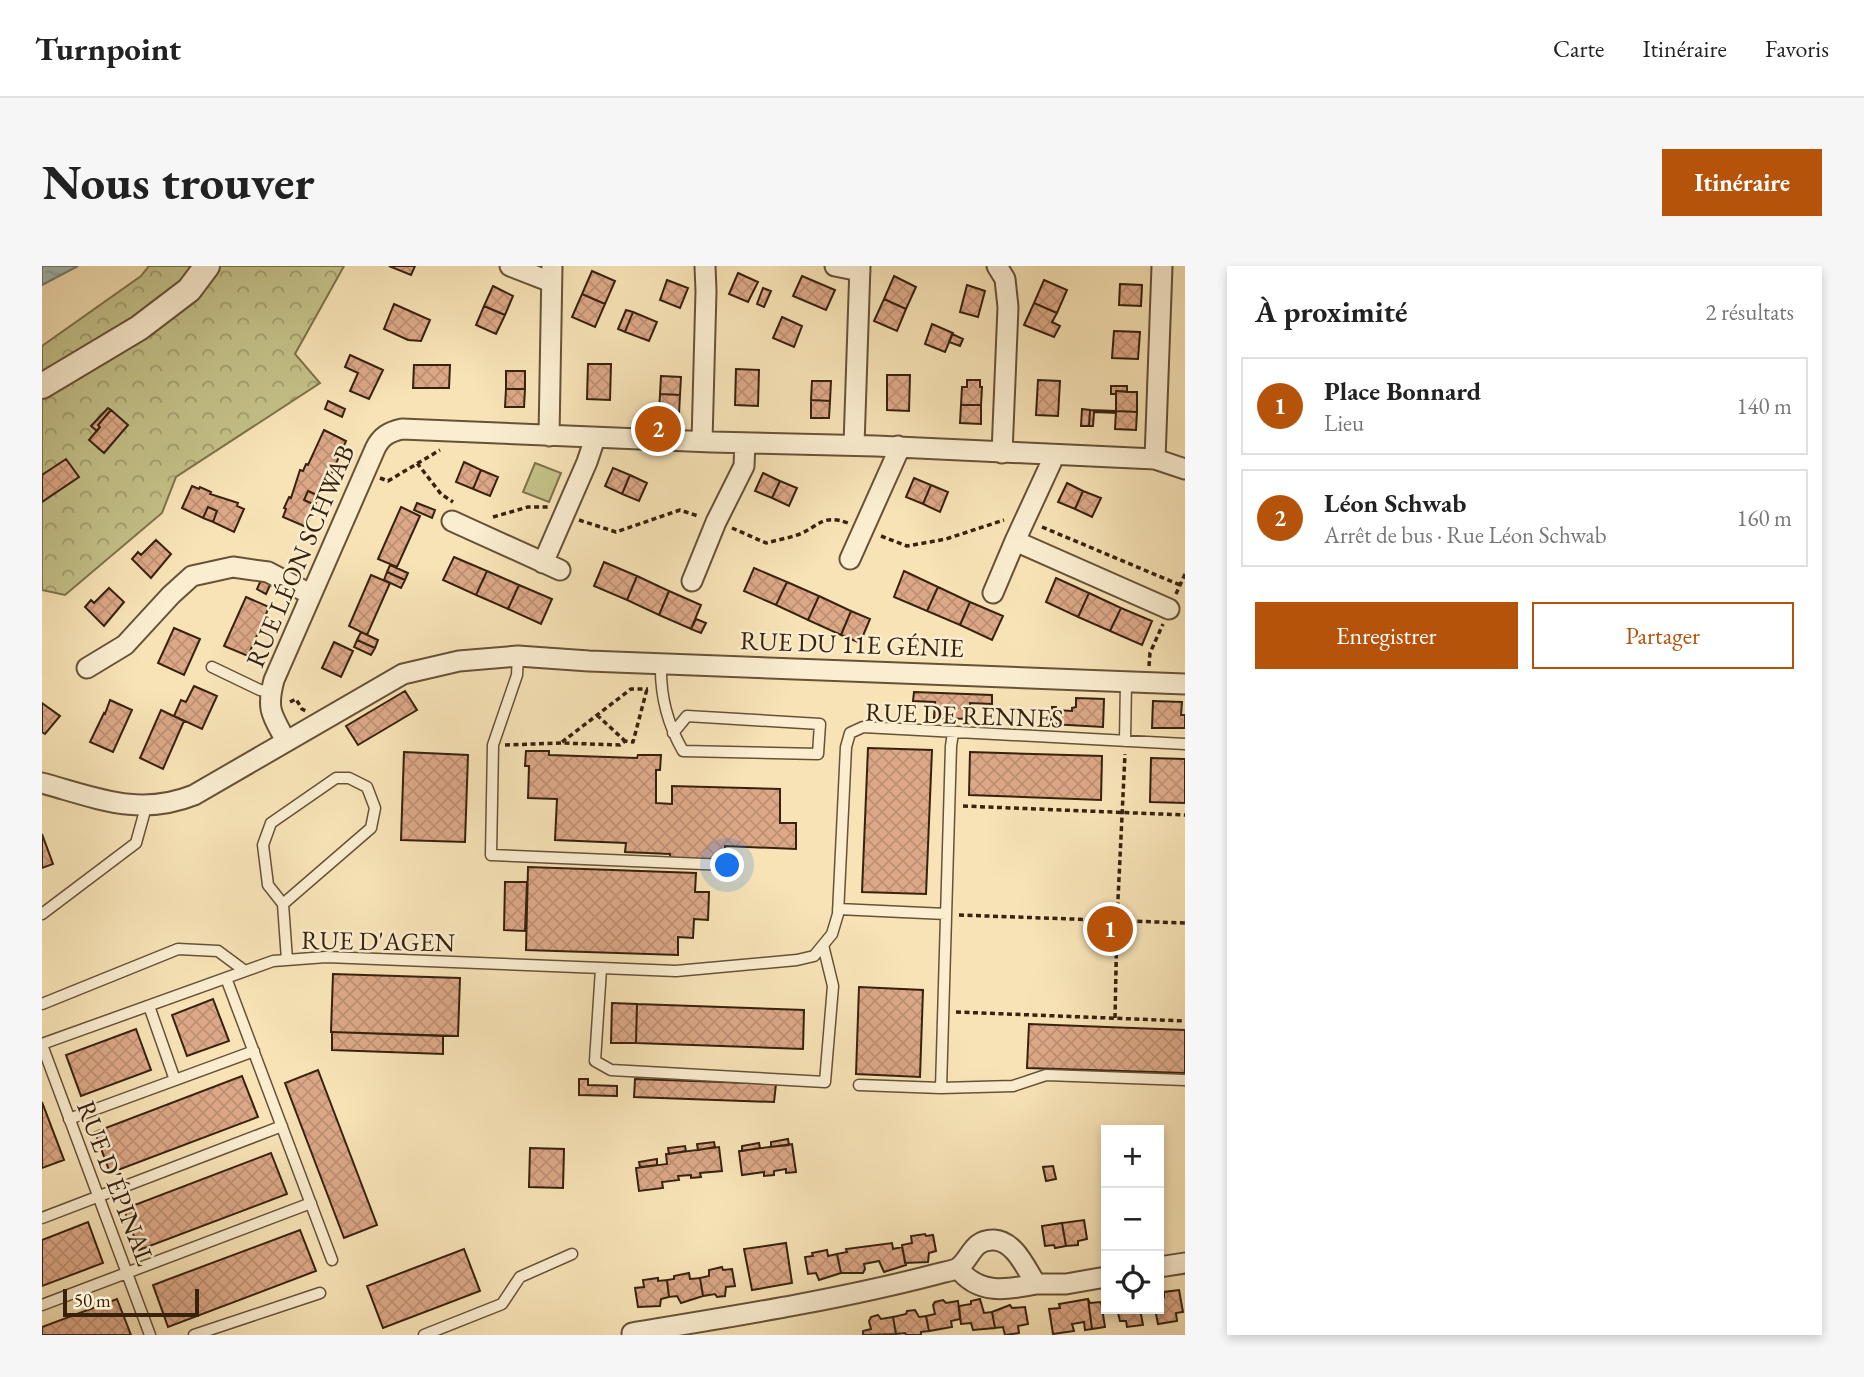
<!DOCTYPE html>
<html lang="fr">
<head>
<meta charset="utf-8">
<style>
  body { margin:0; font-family:"EB Garamond",serif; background:#f6f6f6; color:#222 }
  .controls { position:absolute; right:21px; bottom:21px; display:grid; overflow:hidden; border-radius:0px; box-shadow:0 4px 10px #0003 }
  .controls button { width:63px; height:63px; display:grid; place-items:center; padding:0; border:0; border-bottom:2px solid #e0e0e0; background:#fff; color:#222; font:35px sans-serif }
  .scale { position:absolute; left:21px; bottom:18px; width:136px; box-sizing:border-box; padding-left:7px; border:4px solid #37220d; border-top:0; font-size:19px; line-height:24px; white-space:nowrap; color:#37220d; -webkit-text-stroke:5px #faedd0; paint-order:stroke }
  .you { position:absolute; left:686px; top:600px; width:24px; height:24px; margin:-18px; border:5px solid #fff; border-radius:50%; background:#1a73e8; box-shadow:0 0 0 10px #1a73e833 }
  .badge { display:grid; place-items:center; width:46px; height:46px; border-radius:50%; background:#b45309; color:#fff; font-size:23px; font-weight:700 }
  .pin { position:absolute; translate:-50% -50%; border:4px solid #fff; box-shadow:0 2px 7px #0006 }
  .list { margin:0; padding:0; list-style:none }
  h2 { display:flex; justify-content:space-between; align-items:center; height:91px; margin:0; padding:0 28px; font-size:30px }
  h2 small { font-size:23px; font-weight:400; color:#767676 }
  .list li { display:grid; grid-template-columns:46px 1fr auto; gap:21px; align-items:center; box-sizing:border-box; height:98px; margin:0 14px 14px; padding:0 14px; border:2px solid #e0e0e0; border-radius:0px }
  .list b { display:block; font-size:26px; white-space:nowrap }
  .list p { margin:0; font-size:23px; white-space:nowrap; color:#767676 }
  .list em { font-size:23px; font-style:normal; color:#767676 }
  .actions { display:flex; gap:14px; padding:21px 28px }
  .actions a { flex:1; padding:16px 0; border:2px solid #b45309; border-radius:0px; text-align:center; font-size:24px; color:#b45309 }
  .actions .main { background:#b45309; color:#fff }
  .icon { flex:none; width:38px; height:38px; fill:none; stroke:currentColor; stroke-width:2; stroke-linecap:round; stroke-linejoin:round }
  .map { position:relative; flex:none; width:1143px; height:1069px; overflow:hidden; border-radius:0px }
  header { display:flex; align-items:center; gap:42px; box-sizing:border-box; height:98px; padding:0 35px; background:#fff; border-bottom:2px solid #e0e0e0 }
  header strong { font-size:33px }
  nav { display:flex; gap:38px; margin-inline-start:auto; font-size:24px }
  .intro { display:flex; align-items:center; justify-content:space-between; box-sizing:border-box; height:168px; padding:0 42px }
  h1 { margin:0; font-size:49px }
  .button { padding:18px 32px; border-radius:0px; background:#b45309; color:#fff; font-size:24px; font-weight:700 }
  main { display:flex; gap:42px; padding:0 42px }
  aside { flex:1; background:#fff; border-radius:0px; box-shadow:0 4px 10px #0003 }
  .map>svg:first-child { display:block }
</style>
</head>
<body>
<header>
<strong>Turnpoint</strong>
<nav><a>Carte</a><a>Itinéraire</a><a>Favoris</a></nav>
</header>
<div class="intro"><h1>Nous trouver</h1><a class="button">Itinéraire</a></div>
<main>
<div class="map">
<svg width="1143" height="1069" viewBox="0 0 1143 1069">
  <defs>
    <pattern id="forest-crowns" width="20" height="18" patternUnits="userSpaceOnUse" patternTransform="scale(1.75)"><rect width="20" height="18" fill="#c4c189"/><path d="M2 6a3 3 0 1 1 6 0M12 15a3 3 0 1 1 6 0" fill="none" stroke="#a09c6e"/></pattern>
    <pattern id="water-ripples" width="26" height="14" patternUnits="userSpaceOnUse" patternTransform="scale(1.75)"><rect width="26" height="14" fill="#a1bbb8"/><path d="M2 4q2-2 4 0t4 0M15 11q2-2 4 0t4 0" fill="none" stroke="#8ba09d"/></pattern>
    <pattern id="building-cross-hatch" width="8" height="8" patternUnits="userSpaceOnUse" patternTransform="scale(1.75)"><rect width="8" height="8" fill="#dca887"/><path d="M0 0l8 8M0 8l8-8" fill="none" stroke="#bd9073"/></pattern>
  </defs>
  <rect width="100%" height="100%" fill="#f7e3b6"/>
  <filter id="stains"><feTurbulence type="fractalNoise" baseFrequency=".00286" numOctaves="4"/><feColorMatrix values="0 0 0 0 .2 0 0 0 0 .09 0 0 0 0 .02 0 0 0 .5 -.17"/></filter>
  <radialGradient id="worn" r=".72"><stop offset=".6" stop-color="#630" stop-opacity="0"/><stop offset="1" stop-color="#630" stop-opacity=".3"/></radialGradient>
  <path fill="#c4c189" stroke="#7e724b" stroke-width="2" d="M493,197L519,207L507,236L481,226Z"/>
  <path fill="url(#forest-crowns)" stroke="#7e724b" stroke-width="2" d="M107,0H302L253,88L278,117L134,211L120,247L23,329L0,324V80L99,10Z"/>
  <path fill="url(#water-ripples)" stroke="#777e74" stroke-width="2" d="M0,0H36L0,19Z"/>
  <path fill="url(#building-cross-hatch)" stroke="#37220d" stroke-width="2" d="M347,0H373L369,9Z
    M550,5L573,15L563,38L540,28Z
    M696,7L716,16L706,36L687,28Z
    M760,10L793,24L784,44L751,30Z
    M852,10L874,21L864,43L842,33Z
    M625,14L646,22L638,42L618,34Z
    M1002,14L1025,24L1015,47L992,37Z
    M1078,18L1100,19L1099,40L1077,39Z
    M925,19L943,25L936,51L918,46Z
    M451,20L471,30L463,49L442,40Z
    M721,22L729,25L722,41L715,38Z
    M540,28L563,38L553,61L530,51Z
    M842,33L864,43L855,65L832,55Z
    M992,37L1015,47L1010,56L1018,60L1012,71L982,59Z
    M352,38L388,54L379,75L366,74L342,63Z
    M442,40L463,49L454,68L434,59Z
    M584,44L591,46L583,66L576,63Z
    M591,46L615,56L607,75L583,66Z
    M740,51L760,60L752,81L731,72Z
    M890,58L911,67L903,86L883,78Z
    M1072,65L1098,66L1096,93L1070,92Z
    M910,68L921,73L918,80L907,76Z
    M308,89L341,104L327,133L308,125L316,107L303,101Z
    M546,98H569L568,134L545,133Z
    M372,99H408L407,122H371Z
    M694,103L717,104L716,140L693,139Z
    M464,105H483V123H464Z
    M845,109H868L867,145L845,144Z
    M619,110L639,111L638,129L618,128Z
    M925,114H938V121H940L939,139H919L920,121H925Z
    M996,114L1018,115L1016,150L994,149Z
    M770,115H789L788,135L769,134Z
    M1069,120H1085V126L1074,125V128H1069Z
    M464,123H483L482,141H463Z
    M1074,125L1095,126V146L1074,145Z
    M618,128L638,129L637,148L617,147Z
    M769,134L788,135L787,152H769Z
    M286,135L303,143L300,151L283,143Z
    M919,139H939V158L918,157Z
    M66,142L69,144L56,159L58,161L55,165L49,160Z
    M1040,143L1048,144L1047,160H1039Z
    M69,144L86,159L62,187L47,174L58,161L56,159Z
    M1048,144L1074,145V147L1052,146L1051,160H1047Z
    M1074,145L1095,146L1094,164L1073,163Z
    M282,164L304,175L289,209L287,208L277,230L266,225L262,234L273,239L264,261L241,251L244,243L242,242L247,231L249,232L258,204L261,205L264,198L266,199Z
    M24,193L37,211L0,236V209Z
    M422,196L439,204L431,223L414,216Z
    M571,202L588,209L580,228L563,220Z
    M439,204L456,211L448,230L431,223Z
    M721,207L738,215L730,232L713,225Z
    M588,209L605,217L597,235L580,228Z
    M872,212L889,219L881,238L864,231Z
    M738,215L755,222L747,240L730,232Z
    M1025,217L1041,225L1033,243L1016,236Z
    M889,219L906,226L898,246L881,238Z
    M150,220L157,223L158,221L169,226L168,228L196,237L195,240L202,243L192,266L171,256L175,245L166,241L161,252L140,242Z
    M266,225L277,230L273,239L262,234Z
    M1041,225L1059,232L1050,251L1033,243Z
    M375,237L393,244L390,252L372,244Z
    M166,241L175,245L171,256L161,252Z
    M359,241L378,250L355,301L336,293Z
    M114,274L129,288L109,312L90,293L96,286L99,289Z
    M412,291L445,305L434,329L401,314Z
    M562,296L595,310L585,334L552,320Z
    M348,299L366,307L363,314L345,306Z
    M712,302L745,316L734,339L702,325Z
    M445,305L477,319L466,343L434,329Z
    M862,305L896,321L885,345L852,331Z
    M345,306L363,314L359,322L342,314Z
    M329,309L348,317L325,369L307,360Z
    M595,310L627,325L617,349L585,334Z
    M220,312L229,317L224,328L215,323Z
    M1014,312L1047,327L1036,351L1004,336Z
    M745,316L777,330L766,354L734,339Z
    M477,319L510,333L499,358L466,343Z
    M896,321L928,336L918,359L885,345Z
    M67,322L82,336L62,360L43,341L49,334L52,337Z
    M627,325L659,339L649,363L617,349Z
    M1047,327L1079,342L1068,365L1036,351Z
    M777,330L809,345L799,369L766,354Z
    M204,331L227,341L206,390L182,380Z
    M928,336L961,350L950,374L918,359Z
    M1079,342L1110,355L1100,379L1068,365Z
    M809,345L828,353L818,377L799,369Z
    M654,353L664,357L659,367L649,363Z
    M132,362L158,373L142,409L116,397Z
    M319,366L336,374L333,382L315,374Z
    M315,374L333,382L329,389L312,381Z
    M292,376L311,385L299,411L280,402Z
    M152,420L175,430L160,463L132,450L139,434L144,436Z
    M363,425L375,444L316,479L304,460Z
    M872,426L950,429V438L928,437V453L892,452L893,436L871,435Z
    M1034,432L1062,433L1061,461L1009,458L1010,441H1014V444L1030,445V442L1034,441Z
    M68,434L90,444L71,486L48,476L62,447L63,448Z
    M1111,435L1140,436L1139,449H1143V462H1110Z
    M0,437L18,450L3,468L0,466Z
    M119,444L142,455L121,503L98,492Z
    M826,482L890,484L884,628L820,626Z
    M484,485H507V489L595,492L596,489H619L618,504H614V537L630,538V520L738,523V557H754V583L683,580L682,594L628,592V588L583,586L584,577L513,574L515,533L486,532L487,500H483Z
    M362,486L426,489L423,576L359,574Z
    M928,486L1060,490L1059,534L927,529Z
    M1109,492L1143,493V537L1108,536Z
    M0,568L11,598L0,602Z
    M486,601L654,607L653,626H667L666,654L652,653L651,672L636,671V689L484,684Z
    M463,616H485L483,665L462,664Z
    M291,708L418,712L416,770L289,766Z
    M817,721L881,724L878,811L814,808Z
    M171,733L187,775L145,790L130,749Z
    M570,737L595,738L594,777H569Z
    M595,738L762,744L761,783L594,777Z
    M987,758L1143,764V807L985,802Z
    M94,763L109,804L39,830L24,789Z
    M290,766L401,770V788L290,784Z
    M276,804L335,959L302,972L243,817Z
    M200,810L216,851L68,907L53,866Z
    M537,813H546V819L575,820V830L537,829Z
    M593,813L734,818L732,836L592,831Z
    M0,836L22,894L0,902Z
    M746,873L747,879L729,881V876Z
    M672,876L673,881L656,884L655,878Z
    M717,877L718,882L700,885V880Z
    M750,878L754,906L744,907V903L732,905V909L722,910V906L700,909L697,885Z
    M643,880L644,885L627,888L626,882Z
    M677,881L680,905L658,907L659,911L649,912V909L636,910L637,914L620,916L621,922L597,925L594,902L625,898L624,888Z
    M488,882L522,883L521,922L487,921Z
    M229,887L245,928L97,984L82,943Z
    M615,893V899L598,901L597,896Z
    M1011,900L1014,913L1004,915L1001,901Z
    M1042,954L1045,973L1036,975V979L1024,980L1020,957Z
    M46,956L61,997L0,1020V974Z
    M1020,957L1024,980L1013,982L1012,979L1003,980L1000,960Z
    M258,964L274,1005L126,1061L111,1019Z
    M883,968L884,970L891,969L894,985L887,987L886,996L863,997L860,979L870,977L869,970Z
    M744,977L750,1017L710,1024L702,983Z
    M850,977L851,983L860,981L864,999L842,1006L837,995L822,998L823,1003L821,1007H799L795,988L805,986L804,983Z
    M422,983L438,1025L341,1062L325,1020Z
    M785,984L786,990L795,988L799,1007L777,1014L774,1007L766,1008L763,991L771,990L770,987Z
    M680,1001L681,1004L690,1003L693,1020L684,1021L683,1030L675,1031L673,1028L661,1030L658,1012L667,1010V1004Z
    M647,1007L648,1013L658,1012L661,1030L639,1037L635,1030L627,1031L625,1014L632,1013V1010Z
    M616,1012V1015L625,1014L627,1031L619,1033L618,1040L596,1041L593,1022L602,1021L601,1014Z
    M1137,1024L1141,1046L1134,1047L1135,1055L1116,1058L1113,1043H1117V1032L1122,1031V1026Z
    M75,1033L89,1069H0V1061Z
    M938,1033L942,1047L950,1046L953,1062L931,1064L929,1057L919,1058L917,1040L929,1038V1035Z
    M1046,1033L1048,1037L1059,1036L1063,1061L1050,1063Z
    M1046,1033L1050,1063L1043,1064L1042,1056L1030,1058L1032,1065L1011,1068L1007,1043L1018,1042L1017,1038Z
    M901,1034L904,1037L916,1035L918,1053L909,1055L910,1061L887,1065L884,1050L893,1048L891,1039L893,1036Z
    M968,1039L970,1042L983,1041L986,1058L976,1060L977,1067L963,1069L961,1061L953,1062L950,1046Z
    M1075,1043H1098L1101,1059L1085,1061L1084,1055H1078Z
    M873,1044L877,1051L884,1050L887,1065L879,1066V1069H864L863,1067L854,1068L851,1051L864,1048L865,1045Z
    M836,1049L839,1053L851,1051L854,1068L821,1069V1065L829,1063L827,1055L829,1051Z"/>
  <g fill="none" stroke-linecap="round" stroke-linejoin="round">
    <defs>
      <path id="service" d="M476,390L475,409L451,479L449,589L685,599
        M619,397C618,430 625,457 641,485L776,488L778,458L645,450L631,467
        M170,401L218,424L229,426
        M911,467L909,480L899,822L971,820L1004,809L1143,814
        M1083,475L1084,416
        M241,638L226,619L221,579L229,557L294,512H307L325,521L333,542L329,562L241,638L245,694
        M796,643L904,648
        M0,648L94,577L104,541
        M559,703L553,795L569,804L783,816L791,720L781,679
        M184,712L290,994
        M0,738L136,683L176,685L203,705
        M107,740L133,814
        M0,778L231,695L284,691L634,705L755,694L772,690L790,668L796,648L804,481L808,467L821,461L1143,478
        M0,779L108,1069
        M817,819L899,822
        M27,853L212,785
        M0,952L240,860
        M0,1039L269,937
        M152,1069L278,1027
        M382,1069L460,1038L478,1011L530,988"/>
      <path id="minor" d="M468,0L509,16
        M793,0L818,5
        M955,0L963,13L966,41L960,187
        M507,170L510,0
        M660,175L664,25L663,0
        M812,179L818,0
        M1010,189L1009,197L973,275L1127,343
        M1113,193L1120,0
        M410,255L518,304
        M808,293L855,188L856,180
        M501,297L545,196L553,172
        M650,315L674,256L702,200L703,177
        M951,327L973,275
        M45,402L83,379L129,329L150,310L191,301L226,306L268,328
        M244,475C230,449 224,444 232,414L333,183C339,170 347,166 360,163L670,176L834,180L1113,193L1143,203
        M0,517C55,532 97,551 152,529L361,408L417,395L476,390L547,395L1143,418
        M1117,1001L1143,997
        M916,1002C936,1029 965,1024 994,1018
        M590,1067C693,1050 795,1034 895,1008C901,1006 911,1005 916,1002C929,993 930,973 952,974C973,975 984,1003 994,1018H1024L1064,1011"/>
      <path id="tertiary" d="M0,120L97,62L147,24L165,0"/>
    </defs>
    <use href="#service" stroke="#675237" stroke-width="13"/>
    <use href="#minor" stroke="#675237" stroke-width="23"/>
    <use href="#tertiary" stroke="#675237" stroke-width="28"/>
    <path stroke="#37220d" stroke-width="3.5" stroke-dasharray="5 3.5" stroke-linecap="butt" d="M375,197L399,228L411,236
      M338,212L346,215L398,184
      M451,251L486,241H508
      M537,254L574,266L638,244L656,250
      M1000,261L1138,319
      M690,262L724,277C735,274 747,272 758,268C778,259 781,248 806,257
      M839,270L865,280L904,273L962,254
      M1134,328L1143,308
      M1107,400L1108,387L1121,358
      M248,436L254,433L260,443L264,445
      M555,449L583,475
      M520,476L589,423H606
      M463,479L519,477L578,479L583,475L591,476L605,423
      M921,540L1143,549
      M917,649L1143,657
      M914,746L1143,755
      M1073,752L1075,654L1083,488"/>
    <use href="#service" stroke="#faedd0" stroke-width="10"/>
    <use href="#minor" stroke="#faedd0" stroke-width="19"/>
    <use href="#tertiary" stroke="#faedd0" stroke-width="24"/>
  </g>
  <g text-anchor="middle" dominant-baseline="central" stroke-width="5" stroke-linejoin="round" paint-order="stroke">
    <g font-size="26" fill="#37220d" stroke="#faedd0">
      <text transform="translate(258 290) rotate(-67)">RUE LÉON SCHWAB</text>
      <text transform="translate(810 378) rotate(2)">RUE DU 11E GÉNIE</text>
      <text transform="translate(922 449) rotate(2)">RUE DE RENNES</text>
      <text transform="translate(336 675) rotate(1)">RUE D'AGEN</text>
      <text transform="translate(74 917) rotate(69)">RUE D'ÉPINAL</text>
    </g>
  </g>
  <rect width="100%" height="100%" filter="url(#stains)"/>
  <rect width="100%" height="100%" fill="url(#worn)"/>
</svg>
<div class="controls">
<button>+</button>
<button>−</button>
<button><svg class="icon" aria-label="locate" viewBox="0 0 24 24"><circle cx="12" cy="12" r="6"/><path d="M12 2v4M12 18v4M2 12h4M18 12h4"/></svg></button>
</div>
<div class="scale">50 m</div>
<div class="you"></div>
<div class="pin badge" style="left:1068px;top:663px">1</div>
<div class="pin badge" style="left:616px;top:163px">2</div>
</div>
<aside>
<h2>À proximité<small>2 résultats</small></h2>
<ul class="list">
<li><span class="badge">1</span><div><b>Place Bonnard</b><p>Lieu</p></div><em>140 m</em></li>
<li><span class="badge">2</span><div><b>Léon Schwab</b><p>Arrêt de bus · Rue Léon Schwab</p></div><em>160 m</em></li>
</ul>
<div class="actions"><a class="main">Enregistrer</a><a>Partager</a></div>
</aside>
</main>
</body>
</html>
